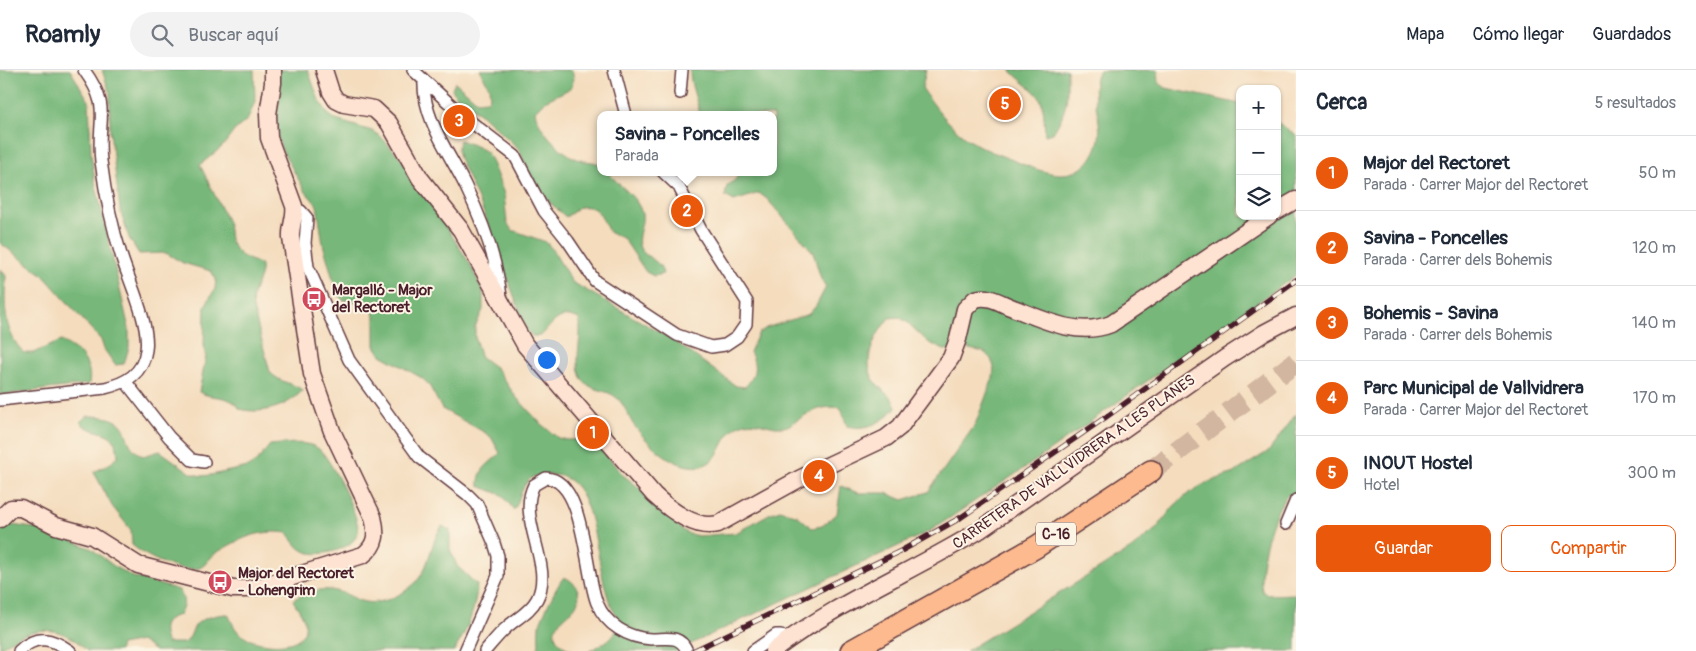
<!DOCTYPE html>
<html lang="es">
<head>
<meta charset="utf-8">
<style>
  body { margin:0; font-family:Pangolin,sans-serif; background:#f2f2f3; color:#1f2937 }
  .controls { position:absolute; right:15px; top:15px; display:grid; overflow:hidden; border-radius:10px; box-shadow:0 1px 4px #0004 }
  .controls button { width:45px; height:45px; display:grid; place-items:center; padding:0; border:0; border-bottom:1px solid #e0e1e3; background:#fff; color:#1f2937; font:25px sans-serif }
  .you { position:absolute; left:546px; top:289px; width:18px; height:18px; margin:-12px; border:4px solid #fff; border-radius:50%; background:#1a73e8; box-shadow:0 0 0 8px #1a73e833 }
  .badge { display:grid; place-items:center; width:32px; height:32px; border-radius:50%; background:#ea580c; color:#fff; font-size:16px; font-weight:700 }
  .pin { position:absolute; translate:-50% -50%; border:2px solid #fff; box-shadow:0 1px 5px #0006 }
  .popup { position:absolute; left:597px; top:41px; width:180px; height:65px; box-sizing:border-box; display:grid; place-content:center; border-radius:10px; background:#fff; filter:drop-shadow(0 1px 4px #0005); font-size:16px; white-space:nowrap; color:#747a83 }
  .popup b { font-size:19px; color:#1f2937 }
  .popup::after { content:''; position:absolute; left:50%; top:100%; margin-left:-10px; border:10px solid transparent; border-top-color:#fff }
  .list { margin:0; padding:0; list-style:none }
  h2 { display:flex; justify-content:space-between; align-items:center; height:65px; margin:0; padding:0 20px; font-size:21px }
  h2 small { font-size:16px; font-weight:400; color:#747a83 }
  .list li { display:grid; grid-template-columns:32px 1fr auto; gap:15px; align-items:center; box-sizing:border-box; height:75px; padding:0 20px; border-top:1px solid #e0e1e3 }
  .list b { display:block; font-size:19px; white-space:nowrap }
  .list p { margin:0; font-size:16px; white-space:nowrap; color:#747a83 }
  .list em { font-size:16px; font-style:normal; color:#747a83 }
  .actions { display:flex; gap:10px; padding:15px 20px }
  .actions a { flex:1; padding:11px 0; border:1px solid #ea580c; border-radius:10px; text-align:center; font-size:18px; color:#ea580c }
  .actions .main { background:#ea580c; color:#fff }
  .icon { flex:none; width:28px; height:28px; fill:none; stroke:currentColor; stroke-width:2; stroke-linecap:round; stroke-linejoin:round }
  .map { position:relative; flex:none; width:1296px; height:581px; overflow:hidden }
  header { display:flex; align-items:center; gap:30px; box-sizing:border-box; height:70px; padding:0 25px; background:#fff; border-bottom:1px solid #e0e1e3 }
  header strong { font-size:24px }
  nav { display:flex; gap:28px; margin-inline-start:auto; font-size:18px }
  .search { width:350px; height:45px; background:#f2f2f3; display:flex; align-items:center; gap:12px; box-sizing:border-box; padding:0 18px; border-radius:28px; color:#747a83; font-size:19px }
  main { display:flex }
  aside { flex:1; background:#fff }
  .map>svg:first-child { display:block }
</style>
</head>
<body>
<header>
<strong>Roamly</strong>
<div class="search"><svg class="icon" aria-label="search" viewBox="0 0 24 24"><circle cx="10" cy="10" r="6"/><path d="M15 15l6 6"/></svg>Buscar aquí</div>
<nav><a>Mapa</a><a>Cómo llegar</a><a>Guardados</a></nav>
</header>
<main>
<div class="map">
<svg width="1296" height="581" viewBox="0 0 1296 581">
  <rect width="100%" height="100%" fill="#fcf5e5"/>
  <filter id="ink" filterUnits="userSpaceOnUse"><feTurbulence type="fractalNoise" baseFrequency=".02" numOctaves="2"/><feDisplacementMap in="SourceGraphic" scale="10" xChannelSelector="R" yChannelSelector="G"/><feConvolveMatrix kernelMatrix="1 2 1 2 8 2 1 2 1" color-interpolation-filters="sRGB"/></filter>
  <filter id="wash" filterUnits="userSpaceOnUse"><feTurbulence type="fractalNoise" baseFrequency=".0096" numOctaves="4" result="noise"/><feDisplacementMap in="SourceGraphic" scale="20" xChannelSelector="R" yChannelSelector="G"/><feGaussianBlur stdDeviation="1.12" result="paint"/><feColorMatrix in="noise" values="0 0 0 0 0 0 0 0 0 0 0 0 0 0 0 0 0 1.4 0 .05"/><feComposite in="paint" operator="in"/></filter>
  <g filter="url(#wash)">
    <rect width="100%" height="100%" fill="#f4dcbd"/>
    <path fill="#77b87a" stroke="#606c52" d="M0,0H70L89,31L91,84L95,112L129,259V277L124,294L115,295L104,279L101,270L42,204L0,173Z
      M102,0H254L255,31L248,49L234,61L223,76L200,95L228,152L230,170L235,179L242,186L261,195C263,212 249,218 253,238L270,302C278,312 292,313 303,320C288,337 261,345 240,339C229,323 214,330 199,322L206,286L204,276L205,236L215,219L216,209L211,201L183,193L166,183L139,184L129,168L120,140L110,61V23Z
      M278,0H308L318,28L328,44L336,50L372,61L380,66L400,87L421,117L470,194L483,222V240L475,257V267L480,286L496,298L516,327L542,355L558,368L568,370L588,369L596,373L623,405L662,436L681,459L689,464L699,466L736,463L769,444L780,440L798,446L812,458L822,456L837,444L841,416L858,423H886L903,430L928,422L975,355L993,308L994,297L991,289L984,282L965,278L944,280L928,272L907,252L899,247L889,248C875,265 859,294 877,314C884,323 892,325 896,337C884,352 867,361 847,356L841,338C826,335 812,340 799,349C793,352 789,357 782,357C767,358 753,347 738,356C720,366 723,391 701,396C675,401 647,373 633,354C628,346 625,335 617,328C606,318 587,322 580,305C574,288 583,267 579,249C560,240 553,253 541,266H532L526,259L482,138L459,88L457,79L460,70L478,77L486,82L491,90L504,124L507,153L512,160L546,172L552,179L572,212L673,270L736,316L745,317C756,306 757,295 750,282L758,264L766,258L809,244L816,236L826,217L821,209L813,182L767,129L759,123L734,131L725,126L727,116L735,110L740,102H773V45H700C697,29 690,16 690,0H926L922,18C934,36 948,54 965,67C978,77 995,83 1010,89C1040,101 1078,120 1096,79C1108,52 1085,26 1099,1L1158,0L1159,13L1166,18L1240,34V146H1277V52L1296,65V205L1035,391L930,461L676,581H589C603,574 618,567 620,550C590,518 605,403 551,405C543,405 535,404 529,410C520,418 520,431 514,440L502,425L479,416C478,398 489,395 500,383L491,367L484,362L442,339L429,315L422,308L381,285L375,276V246L370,237L362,233L343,230L337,223L323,174L317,135L305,121L282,80L276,63Z
      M480,0H572L574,8L571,18L545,31L535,41C538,59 560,82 577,89C584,92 593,91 600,94L601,102H608C618,116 638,126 642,144C644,155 635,168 640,178C646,189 662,190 663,204L654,206L646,202L626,172L623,168L610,163C601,150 601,134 580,137L566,147L548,131L531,106L518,78L482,45L458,29L452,19L455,12L477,31L487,30L490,27L489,17Z
      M1010,0H1067C1067,29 1069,37 1053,63L1045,65C1043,18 1042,31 1010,0Z
      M0,198L6,206C4,233 3,262 24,283H33L61,271C78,279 93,293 89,314L0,325Z
      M1296,344V425H1288C1272,440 1257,499 1262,521L1267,525L1296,524V581H966L1131,479L1156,459L1174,436L1189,423L1206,413L1234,403L1269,381Z
      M87,346C142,346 114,371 143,386L160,381L191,403L201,406L211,405L248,397L257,391L270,375C283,374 308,370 319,379C330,388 360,447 358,461C356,478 325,486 310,483C299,481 294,472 288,463C259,459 241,468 216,483C210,487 206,496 199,498C180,504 146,487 132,475L131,460L112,436L94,402L111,393L118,386C116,355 96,368 80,352Z
      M12,455L47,460L92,479L115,497L133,507L179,520C185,530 185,535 179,545C164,549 160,558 167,573H185C191,567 191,563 195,556C200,548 218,544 228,544C232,552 235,561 243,566C256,576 301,581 305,559C307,549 297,538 293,530C310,519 329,516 348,525C353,527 358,531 365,532C383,535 405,524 417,511C430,496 430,473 442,456L450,460V479L457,496L477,515C476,539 467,561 454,581H155L141,571L121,575L119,581H87C60,552 30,556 0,578V458L3,456Z
      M564,507C577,512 584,526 574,538C566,548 546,557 559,572C564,577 569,580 576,581H533L539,577C539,571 538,563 539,557C542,546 557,515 564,507Z"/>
  </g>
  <g filter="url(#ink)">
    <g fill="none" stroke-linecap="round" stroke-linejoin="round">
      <path stroke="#d2b6a0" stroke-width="21" stroke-dasharray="21 11" stroke-linecap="butt" d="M1151,401L1296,292"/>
      <defs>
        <path id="street" d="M413,0L462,45L515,86L544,141L568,171L595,211L677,265L711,277L725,275L737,267L746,254L747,232L701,160L679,117L663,102
          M614,0L626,45
          M424,10C422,48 449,82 465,115C482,150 497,189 501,227
          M680,23L682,0
          M295,140L301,141L307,148L305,173L308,197L349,290L419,387L468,425L477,434L494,473L498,486V506L465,581
          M125,311L169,367L192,390L204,392
          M0,330L105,318C126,313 143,304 146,280C150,255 130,213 122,188C112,157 105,123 101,91C96,49 113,40 84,0
          M1286,454L1296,430
          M19,581C36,564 52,568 70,581
          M485,581C492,573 498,565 506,558C517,548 530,542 537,529C555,495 516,449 534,415L546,408C585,409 585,505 597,533C606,555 628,568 651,569C667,569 680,564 687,581
          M753,581L776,565H781L786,571"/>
        <path id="secondary" d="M324,0L331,22L336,30L344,34L374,39L389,53L420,108L461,160L525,275L654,425C669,439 696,460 718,454L801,408L886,368L900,357L951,288L958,269L965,239L975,229C987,225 997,231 1008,236C1040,248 1077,268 1111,254L1269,146
          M1277,141L1296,130
          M0,449L11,438H21L56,456L92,466L138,495L233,519H246L270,514L363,485C377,475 377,463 373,447L332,361L312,304L291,168C290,156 296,146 294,136L269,68L268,44L273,13V0
          M773,581C837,532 912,502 980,460L1225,288L1264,263L1296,246"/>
        <path id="highway" d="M851,581L1036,477L1151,401"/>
      </defs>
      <use href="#street" stroke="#643b41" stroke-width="14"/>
      <use href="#secondary" stroke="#643b41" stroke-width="19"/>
      <use href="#highway" stroke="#643b41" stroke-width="24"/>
      <use href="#street" stroke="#fff" stroke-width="11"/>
      <use href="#secondary" stroke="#fee3d2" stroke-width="16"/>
      <use href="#highway" stroke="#fcba8e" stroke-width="21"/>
      <defs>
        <path id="rail" d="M693,581L901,481L960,448L1106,347L1296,210"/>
      </defs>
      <use href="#rail" stroke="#4a1f2b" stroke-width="5.5"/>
      <use href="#rail" stroke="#fcf5e5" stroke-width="4" stroke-dasharray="11" stroke-linecap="butt"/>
    </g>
  </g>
  <defs>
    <symbol id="bus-disc" viewBox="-11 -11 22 22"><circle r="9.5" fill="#d1495b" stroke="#fcf5e5"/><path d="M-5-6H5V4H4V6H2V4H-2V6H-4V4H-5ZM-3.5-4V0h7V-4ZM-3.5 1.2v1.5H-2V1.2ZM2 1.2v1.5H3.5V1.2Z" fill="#fff"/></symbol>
  </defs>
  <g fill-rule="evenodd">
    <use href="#bus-disc" x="300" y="215" width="28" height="28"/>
    <use href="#bus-disc" x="206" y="498" width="28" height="28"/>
  </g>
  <g text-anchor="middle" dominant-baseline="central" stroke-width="4" stroke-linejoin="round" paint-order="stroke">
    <rect fill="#fcf5e5" stroke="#7f5f63" stroke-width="1" x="1036" y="452.5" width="40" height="23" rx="4"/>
    <g font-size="14" font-weight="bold" fill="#4a1f2b">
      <text x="1056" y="464">C-16</text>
    </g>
    <g font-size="15" font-weight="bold" fill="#4a1f2b" stroke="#fcf5e5" text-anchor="start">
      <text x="332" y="220">Margalló - Major<tspan x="332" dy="17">del Rectoret</tspan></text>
      <text x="238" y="503">Major del Rectoret<tspan x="238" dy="17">- Lohengrim</tspan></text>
    </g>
    <g font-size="15" fill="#4a1f2b" stroke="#fcf5e5">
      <text transform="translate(1074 392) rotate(-35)">CARRETERA DE VALLVIDRERA A LES PLANES</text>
    </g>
  </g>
</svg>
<div class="controls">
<button>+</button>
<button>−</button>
<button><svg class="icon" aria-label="layers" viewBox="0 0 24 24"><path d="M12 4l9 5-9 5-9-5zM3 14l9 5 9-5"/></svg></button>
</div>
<div class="you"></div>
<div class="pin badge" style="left:593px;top:363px">1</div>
<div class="pin badge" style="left:687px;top:141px">2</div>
<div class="popup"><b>Savina - Poncelles</b>Parada</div>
<div class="pin badge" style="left:459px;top:51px">3</div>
<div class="pin badge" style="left:819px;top:406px">4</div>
<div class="pin badge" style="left:1005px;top:34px">5</div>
</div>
<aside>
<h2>Cerca<small>5 resultados</small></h2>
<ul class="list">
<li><span class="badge">1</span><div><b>Major del Rectoret</b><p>Parada · Carrer Major del Rectoret</p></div><em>50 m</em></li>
<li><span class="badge">2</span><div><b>Savina - Poncelles</b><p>Parada · Carrer dels Bohemis</p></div><em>120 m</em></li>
<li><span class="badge">3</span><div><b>Bohemis - Savina</b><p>Parada · Carrer dels Bohemis</p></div><em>140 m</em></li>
<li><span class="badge">4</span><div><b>Parc Municipal de Vallvidrera</b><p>Parada · Carrer Major del Rectoret</p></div><em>170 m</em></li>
<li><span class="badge">5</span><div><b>INOUT Hostel</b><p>Hotel</p></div><em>300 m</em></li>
</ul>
<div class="actions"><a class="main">Guardar</a><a>Compartir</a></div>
</aside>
</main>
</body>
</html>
